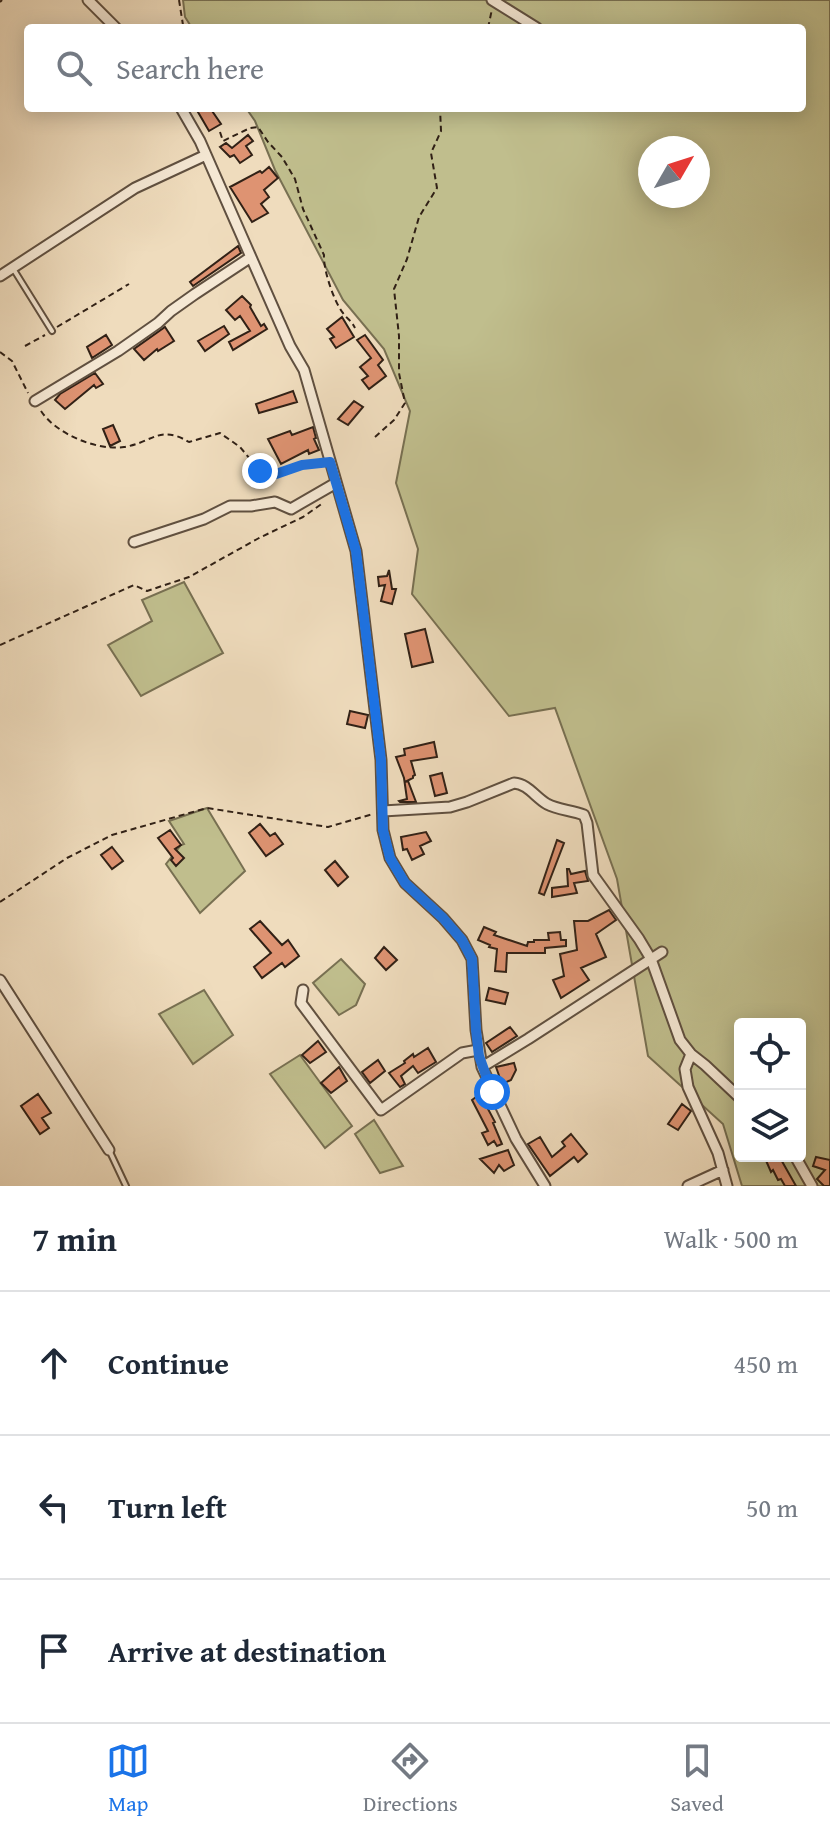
<!DOCTYPE html>
<html lang="en">
<head>
<meta charset="utf-8">
<style>
  body { margin:0; font-family:"Gentium Book Plus",serif; background:#f2f2f3; color:#1f2937 }
  .controls { position:absolute; right:24px; bottom:24px; display:grid; overflow:hidden; border-radius:8px; box-shadow:0 4px 20px #0003 }
  .controls button { width:72px; height:72px; display:grid; place-items:center; padding:0; border:0; border-bottom:2px solid #e0e1e3; background:#fff; color:#1f2937; font:40px sans-serif }
  .compass { position:absolute; left:638px; top:136px; width:72px; height:72px; border-radius:50%; background:#fff; box-shadow:0 4px 20px #0003; rotate:51deg }
  .stop { position:absolute; width:24px; height:24px; margin:-18px; border:6px solid #1a73e8; border-radius:50%; background:#fff }
  .stop.end { background:#1a73e8; border-color:#fff; box-shadow:0 2px 8px #0008 }
  .list { margin:0; padding:0; list-style:none }
  h2 { display:flex; justify-content:space-between; align-items:center; height:104px; margin:0; padding:0 32px; font-size:34px }
  h2 small { font-size:26px; font-weight:400; color:#747a83 }
  .list li { display:grid; grid-template-columns:52px 1fr auto; gap:24px; align-items:center; box-sizing:border-box; height:144px; padding:0 32px; border-top:2px solid #e0e1e3 }
  .list b { display:block; font-size:30px; white-space:nowrap }
  .list em { font-size:26px; font-style:normal; color:#747a83 }
  .icon { flex:none; width:44px; height:44px; fill:none; stroke:currentColor; stroke-width:2; stroke-linecap:round; stroke-linejoin:round }
  .map { position:relative; flex:none; width:830px; height:1186px; overflow:hidden }
  .search { position:absolute; background:#fff; box-shadow:0 4px 20px #0003; left:24px; right:24px; top:24px; height:88px; display:flex; align-items:center; gap:20px; box-sizing:border-box; padding:0 28px; border-radius:8px; color:#747a83; font-size:30px }
  .sheet { height:536px; background:#fff }
  nav { display:flex; justify-content:space-around; align-items:center; box-sizing:border-box; height:112px; border-top:2px solid #e0e1e3; background:#fff; font-size:22px; color:#747a83 }
  nav a { display:grid; justify-items:center; gap:4px }
  nav .on { color:#1a73e8 }
  .map>svg:first-child { display:block }
</style>
</head>
<body>
<div class="map">
<svg width="830" height="1186" viewBox="0 0 830 1186">
  <rect width="100%" height="100%" fill="#efdcbd"/>
  <filter id="stains"><feTurbulence type="fractalNoise" baseFrequency=".0025" numOctaves="4"/><feColorMatrix values="0 0 0 0 .2 0 0 0 0 .09 0 0 0 0 .02 0 0 0 .5 -.17"/></filter>
  <radialGradient id="worn" r=".72"><stop offset=".6" stop-color="#630" stop-opacity="0"/><stop offset="1" stop-color="#630" stop-opacity=".3"/></radialGradient>
  <path fill="#c0be8d" stroke="#787052" stroke-width="2" fill-rule="evenodd" d="M183,0H830V1186H742L723,1124L648,1056L617,879L555,708L509,716L412,594L418,549L396,483L410,411L384,349L343,300L275,170L255,121L246,108H802V28H192L185,17ZM650,148H698V196H650ZM740,1024H800V1156H740Z
    M184,582L223,653L141,696L108,645L152,621L142,600Z
    M207,808L245,871L200,913L166,864L181,845L184,844L169,821Z
    M341,959L365,984L356,1005L339,1015L313,983Z
    M204,990L233,1035L193,1064L159,1014Z
    M300,1055L352,1126L325,1148L270,1074Z
    M374,1120L403,1166L380,1173L355,1134Z"/>
  <path fill="#de9372" stroke="#312116" stroke-width="2" d="M205,108H210L221,124L209,131L198,112Z
    M248,135L253,141L246,146L252,155L240,163L234,155L230,157L220,147L226,143L232,148Z
    M269,167L278,178L264,190L269,197L261,204L268,213L252,222L230,187L260,171L262,173Z
    M238,246L241,253L193,286L190,282Z
    M242,296L251,305L250,307L261,326L264,324L267,329L233,350L229,342L250,331L240,316L235,320L226,310Z
    M342,317L354,337L336,348L330,339L334,337L327,329Z
    M224,326L229,334L205,351L198,341Z
    M165,327L174,341L158,351L157,349L144,360L134,349Z
    M106,335L112,345L92,358L87,347Z
    M365,335L383,360L378,365L386,376L369,389L362,380L368,376L360,367L371,358L357,340Z
    M95,373L103,384L96,388L94,385L65,409L55,400L60,394Z
    M293,391L297,402L259,413L256,404Z
    M354,401L363,407L348,425L338,419Z
    M113,425L120,441L110,446L103,429Z
    M313,427L316,438L314,439L319,450L309,454L308,450L281,464L268,439L290,431L292,435Z
    M389,570L392,589H396L392,604L381,601L385,585L379,586L378,577L387,576Z
    M425,629L433,662L412,667L405,634Z
    M350,711L368,715L365,728L347,724Z
    M434,742L437,757L411,761L415,775L413,776V778L405,782L408,781L416,802H400L399,801L407,799L404,778L396,757L405,755L404,749Z
    M442,773L447,793L435,796L430,776Z
    M260,824L270,836L275,833L283,844L266,856L249,833Z
    M170,830L181,845L175,849L184,858L176,866L171,860L173,858L158,838Z
    M426,832L431,841L420,846L424,854L412,860L407,849L403,850L401,837Z
    M557,840L564,843L544,895L539,893Z
    M112,847L123,861L112,869L101,855Z
    M335,861L348,877L338,886L325,870Z
    M567,869H569L571,874L585,871L588,881L574,883L577,893L552,897V888L568,886Z
    M609,910L616,920L596,934L606,957L581,968L589,980L561,998L553,980L564,976L560,954L577,950L574,921H588Z
    M260,921L282,945L288,940L299,956L285,967L282,963L262,978L254,967L271,953L250,929Z
    M484,927L496,932L494,935L527,946L528,942H534V940H549L548,933L560,932L561,940H566V946L545,948V953H507L506,972L495,971L497,949L489,947L490,945L478,940Z
    M384,947L397,960L386,970L375,958Z
    M489,988L508,993L505,1004L486,1000Z
    M510,1027L517,1036L492,1052L486,1043Z
    M318,1041L326,1052L310,1063L302,1055Z
    M428,1048L436,1062L418,1073L413,1066L401,1076L405,1084L400,1087L389,1073L405,1063L404,1061L413,1054L414,1057Z
    M378,1060L385,1071L370,1083L362,1072Z
    M514,1063L516,1070L511,1080L502,1084L496,1067Z
    M339,1067L347,1081L331,1093L321,1083Z
    M38,1094L51,1113L42,1118L49,1128L40,1134L21,1106Z
    M480,1094L495,1122L493,1123L502,1144L497,1146L494,1141L488,1145L482,1133L488,1131L472,1100Z
    M682,1104L691,1111L678,1130L668,1124Z
    M571,1134L587,1154L578,1162L574,1157L550,1176L528,1144L540,1137L552,1157L565,1146L562,1142Z
    M508,1150L514,1165L504,1171L499,1165L494,1173L480,1159Z
    M764,1156H779L796,1186H785L781,1179L778,1180L773,1170L771,1172Z
    M816,1157L830,1160V1186H824L817,1179L825,1170L813,1166Z"/>
  <g fill="none" stroke-linecap="round" stroke-linejoin="round">
    <defs>
      <path id="lane" d="M14,270L52,331
        M110,1152L126,1186"/>
      <path id="street" d="M88,0L116,28
        M492,0L537,28
        M181,108L200,141L290,346L304,370L356,551L381,760L383,830L390,858L405,883L443,918L462,940L472,959L476,1030L482,1067L516,1139L545,1186
        M0,276L135,188L206,155
        M35,401L118,351L158,323L171,311L195,294L251,257
        M134,542L204,519L230,506H251L275,502L291,509L336,483
        M383,811L450,807L467,802L514,783C528,784 535,797 547,804C558,810 572,810 584,815L587,823L593,875L639,939L651,959L680,1040L691,1054L705,1065L740,1098
        M0,980L109,1150
        M303,990L301,1003L381,1110L462,1053L478,1050
        M691,1054L685,1069L688,1087L718,1153L727,1186
        M482,1067L528,1039L662,952
        M795,1156L812,1186
        M688,1186L723,1170"/>
    </defs>
    <use href="#lane" stroke="#605040" stroke-width="8"/>
    <use href="#street" stroke="#605040" stroke-width="13"/>
    <path stroke="#312116" stroke-width="2" stroke-dasharray="6 4" stroke-linecap="butt" d="M179,0L183,25L186,28
      M0,2L2,0
      M488,28L492,9
      M220,132L223,141L250,128L258,127L268,142L282,157L295,179L303,209L324,255C323,269 334,302 343,313C347,319 351,320 355,328
      M57,327L129,284
      M25,346L45,335
      M0,352L12,361L28,393
      M41,411C56,434 97,451 124,447C152,443 159,424 189,442L220,433L240,447L260,471L276,474L302,465L320,463
      M375,437L394,420L405,403L399,373V336L394,289L407,259L419,217L437,188L431,153L441,131L440,108
      M0,645L134,585L147,591L189,577L259,538L303,517L323,503
      M0,902L67,858L112,835L207,808L328,827L373,814"/>
    <use href="#lane" stroke="#f5e8d4" stroke-width="4"/>
    <use href="#street" stroke="#f5e8d4" stroke-width="9"/>
  </g>
  <g fill="none" stroke-linecap="round" stroke-linejoin="round">
    <path stroke="#1a73e8" stroke-width="10" d="M260,471L276,474L302,465L330,462L356,551L381,760L383,830L390,858L405,883L443,918L462,940L472,959L476,1030L479,1056L492,1092"/>
  </g>
  <rect width="100%" height="100%" filter="url(#stains)"/>
  <rect width="100%" height="100%" fill="url(#worn)"/>
</svg>
<div class="controls">
<button><svg class="icon" aria-label="locate" viewBox="0 0 24 24"><circle cx="12" cy="12" r="6"/><path d="M12 2v4M12 18v4M2 12h4M18 12h4"/></svg></button>
<button><svg class="icon" aria-label="layers" viewBox="0 0 24 24"><path d="M12 4l9 5-9 5-9-5zM3 14l9 5 9-5"/></svg></button>
</div>
<svg class="compass" viewBox="-18 -18 36 36"><path d="M0-13l5 13h-10z" fill="#e53935"/><path d="M0 13l5-13h-10z" fill="#747a83"/></svg>
<div class="stop" style="left:492px;top:1092px"></div>
<div class="stop end" style="left:260px;top:471px"></div>
<div class="search"><svg class="icon" aria-label="search" viewBox="0 0 24 24"><circle cx="10" cy="10" r="6"/><path d="M15 15l6 6"/></svg>Search here</div>
</div>
<section class="sheet">
<h2>7 min<small>Walk · 500 m</small></h2>
<ul class="list">
<li><svg class="icon" aria-label="ahead" viewBox="0 0 24 24"><path d="M12 20V5M6 11l6-6 6 6"/></svg><div><b>Continue</b></div><em>450 m</em></li>
<li><svg class="icon" aria-label="left" viewBox="0 0 24 24"><path d="M17 20v-9H6M10 6l-5 5 5 5"/></svg><div><b>Turn left</b></div><em>50 m</em></li>
<li><svg class="icon" aria-label="arrive" viewBox="0 0 24 24"><path d="M6 21V4h12l-3 4 3 4H6"/></svg><div><b>Arrive at destination</b></div></li>
</ul>
</section>
<nav>
<a class="on"><svg class="icon" aria-label="map" viewBox="0 0 24 24"><path d="M3 6l6-2 6 2 6-2v14l-6 2-6-2-6 2zM9 4v14M15 6v14"/></svg>Map</a>
<a><svg class="icon" aria-label="directions" viewBox="0 0 24 24"><path d="M12 3l9 9-9 9-9-9zM9 14v-3h6M13 9l2 2-2 2"/></svg>Directions</a>
<a><svg class="icon" aria-label="saved" viewBox="0 0 24 24"><path d="M7 4h10v16l-5-4-5 4z"/></svg>Saved</a>
</nav>
</body>
</html>
